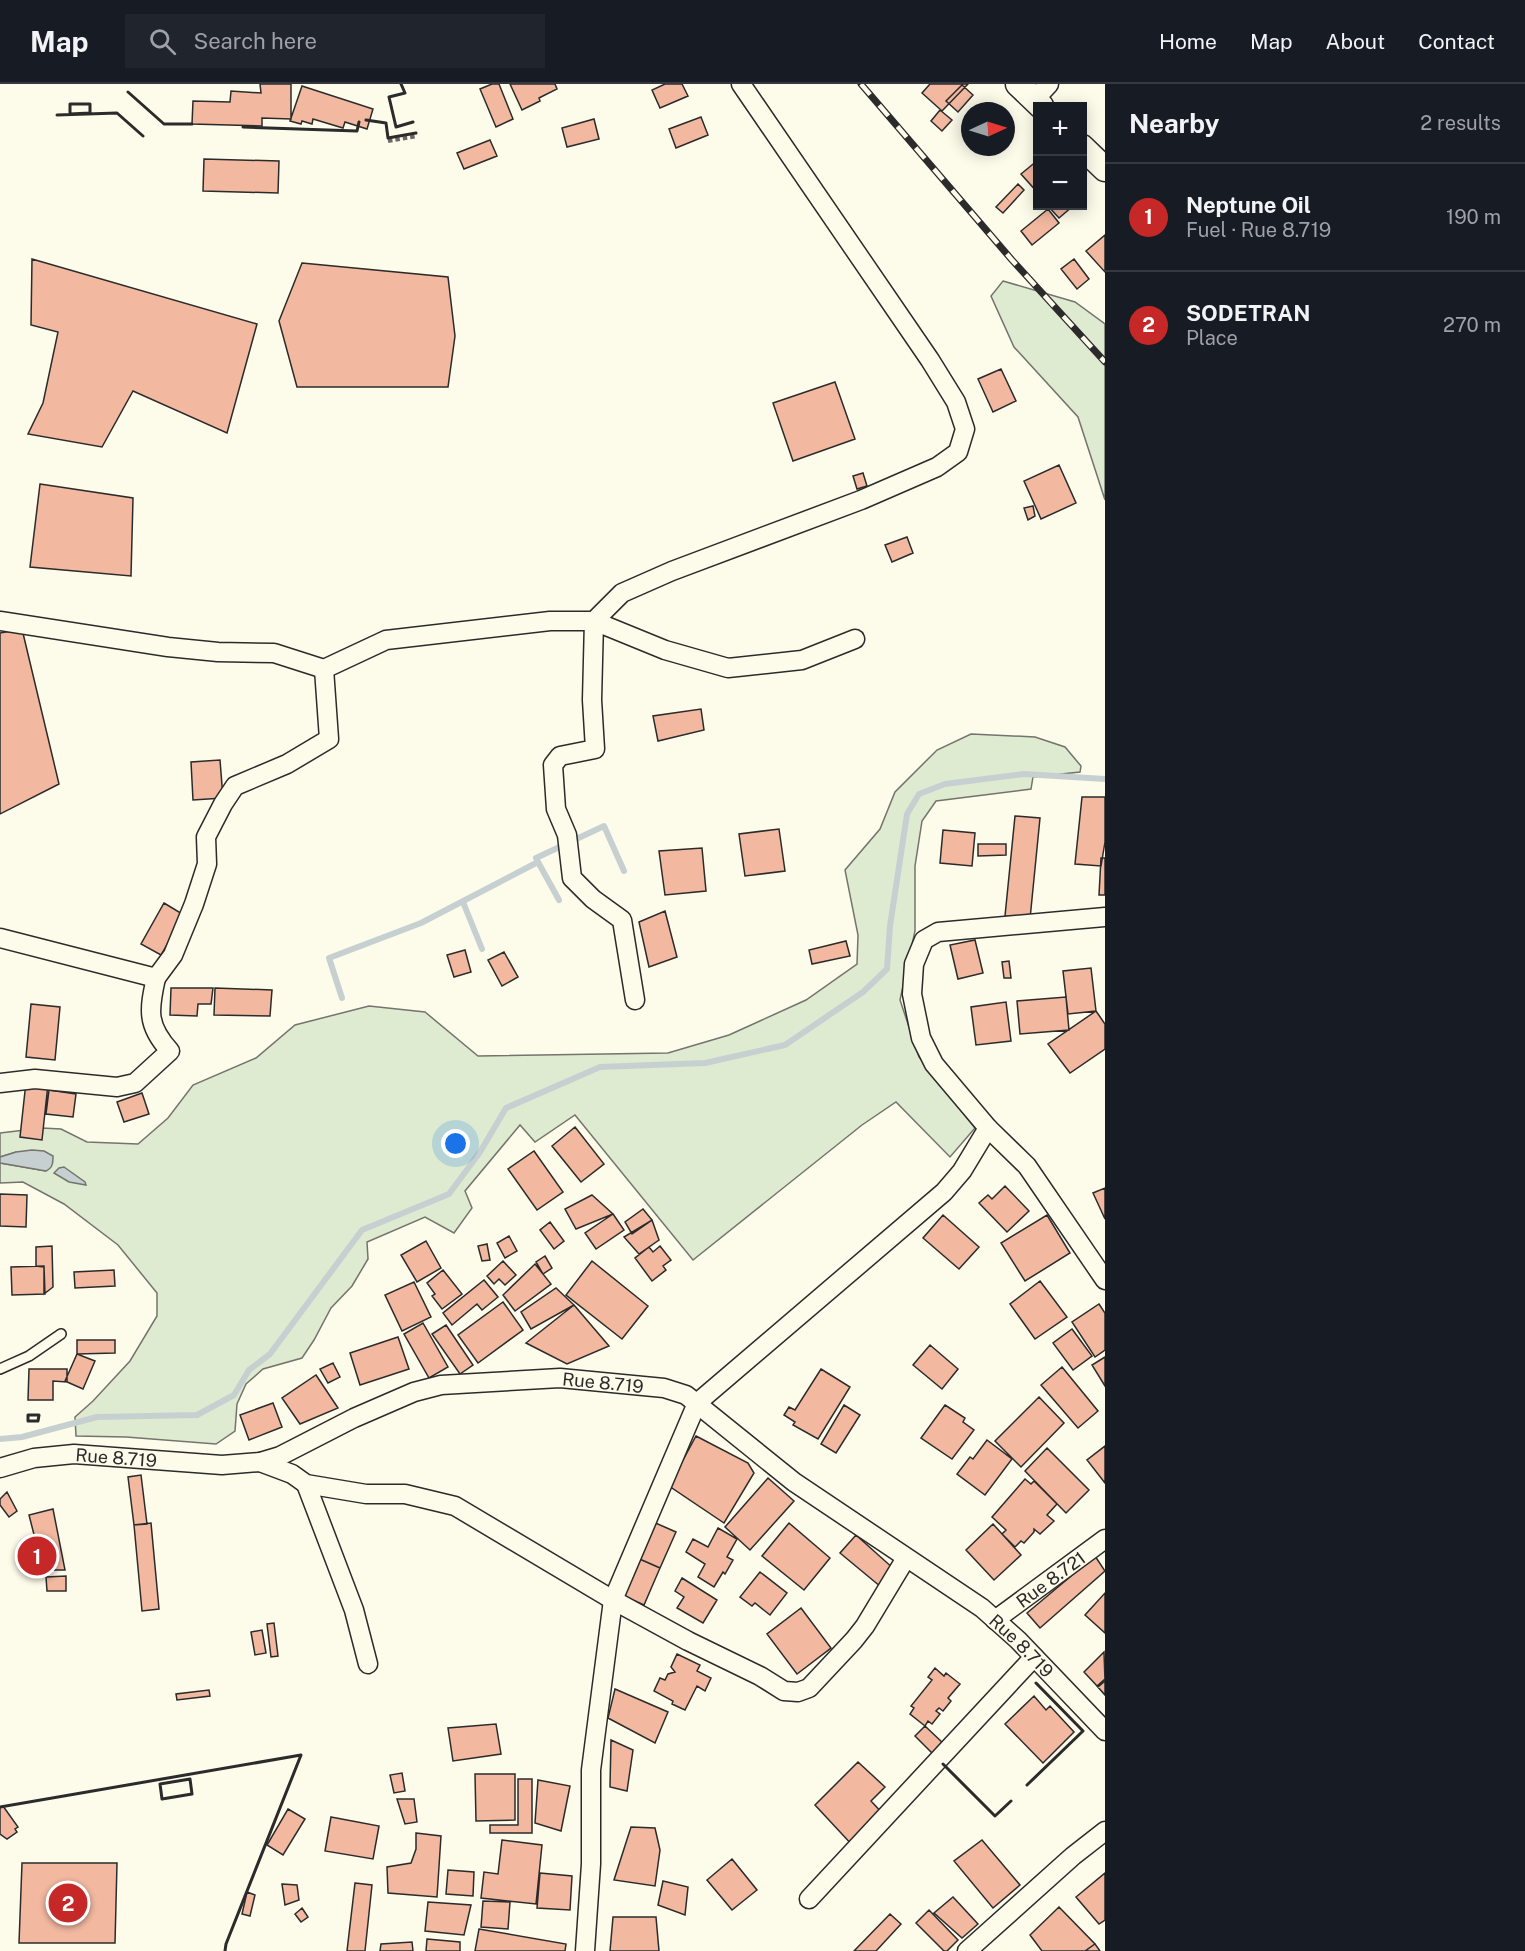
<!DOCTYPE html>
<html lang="en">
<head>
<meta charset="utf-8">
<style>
  body { margin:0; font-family:"Public Sans",sans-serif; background:#20242c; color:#f1f3f6 }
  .controls { position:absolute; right:18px; top:18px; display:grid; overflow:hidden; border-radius:0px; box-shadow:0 3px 15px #0003 }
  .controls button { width:54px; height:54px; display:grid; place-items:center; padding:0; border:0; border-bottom:2px solid #363941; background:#171b24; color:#f1f3f6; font:30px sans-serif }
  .compass { position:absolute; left:961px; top:18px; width:54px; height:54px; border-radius:50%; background:#171b24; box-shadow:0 3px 15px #0003; rotate:86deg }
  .you { position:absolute; left:456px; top:1060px; width:21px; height:21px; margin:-15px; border:4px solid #fff; border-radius:50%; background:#1a73e8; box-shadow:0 0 0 9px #1a73e833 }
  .badge { display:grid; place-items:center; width:39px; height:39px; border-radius:50%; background:#c62828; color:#fff; font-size:20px; font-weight:700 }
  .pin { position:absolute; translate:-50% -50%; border:3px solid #fff; box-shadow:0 2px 6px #0006 }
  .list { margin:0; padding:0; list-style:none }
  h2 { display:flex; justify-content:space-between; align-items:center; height:78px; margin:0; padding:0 24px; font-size:26px }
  h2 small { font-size:20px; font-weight:400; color:#9ea1a6 }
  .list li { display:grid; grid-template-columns:39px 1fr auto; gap:18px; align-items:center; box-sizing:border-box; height:108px; padding:0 24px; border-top:2px solid #363941 }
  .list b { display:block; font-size:22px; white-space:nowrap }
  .list p { margin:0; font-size:20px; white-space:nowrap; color:#9ea1a6 }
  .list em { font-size:20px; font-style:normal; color:#9ea1a6 }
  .icon { flex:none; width:33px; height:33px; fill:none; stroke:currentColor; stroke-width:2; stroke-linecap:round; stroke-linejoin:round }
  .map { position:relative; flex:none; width:1105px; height:1867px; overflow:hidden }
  header { display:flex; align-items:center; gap:36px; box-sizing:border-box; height:84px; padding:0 30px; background:#171b24; border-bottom:2px solid #363941 }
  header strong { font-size:28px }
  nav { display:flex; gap:33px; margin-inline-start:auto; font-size:21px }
  .search { width:420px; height:54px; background:#20242c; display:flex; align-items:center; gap:15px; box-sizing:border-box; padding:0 21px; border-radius:0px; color:#9ea1a6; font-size:22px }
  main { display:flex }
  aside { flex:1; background:#171b24 }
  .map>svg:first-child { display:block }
</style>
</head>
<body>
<header>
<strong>Map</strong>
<div class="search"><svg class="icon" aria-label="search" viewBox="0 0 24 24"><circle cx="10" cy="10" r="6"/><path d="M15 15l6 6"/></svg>Search here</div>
<nav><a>Home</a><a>Map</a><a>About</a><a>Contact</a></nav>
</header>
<main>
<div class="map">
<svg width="1105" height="1867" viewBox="0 0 1105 1867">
  <rect width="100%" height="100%" fill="#fdfbea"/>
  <path fill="#deebd1" stroke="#74746e" stroke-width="1.5" d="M1003,197L1075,218L1105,240V416L1078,333L1014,263L991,212Z
    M971,650L1035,653L1065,663L1081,682L1080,688L1033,693L1031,705L936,717L922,737L915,782V847L900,916L919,973L975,1044L950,1073L896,1018L862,1041L693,1176L575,1031L535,1058L520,1041L465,1107L472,1124L454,1149L425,1133L367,1158L368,1175L352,1202L331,1224L314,1256L302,1274L263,1285L246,1300L237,1320L235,1347L216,1360L126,1353L76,1352L75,1333L93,1317L130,1277L157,1232V1209L118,1161L64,1120L23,1098L0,1099V1079L46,1087L16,1068L0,1073V1049L42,1044L61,1045L87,1058L138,1060L168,1034L193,1001L256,974L295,941L369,922L425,928L478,972L668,969L729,951L806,916L857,880L858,851L845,786L880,745L895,708L937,666Z"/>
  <path fill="#c7d0d0" stroke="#74746e" stroke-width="1.5" d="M32,1066L44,1067L53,1072C53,1078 53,1084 46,1087L0,1079V1073L16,1068Z
    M64,1083L85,1098L86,1101L69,1098L54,1089L59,1084Z"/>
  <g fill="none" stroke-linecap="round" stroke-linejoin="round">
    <path stroke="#c7d0d0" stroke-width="6" d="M538,778L559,816
      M463,818L482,865
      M342,914L329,874L421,839L538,778L536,774L604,742L624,787
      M0,1355L22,1353L97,1333L197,1331L234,1311L249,1286L270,1270L362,1146L449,1110L480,1068L506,1024L600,983L705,979L785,961L863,908L887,885L890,842L907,730L919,710L945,700L1024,690L1105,695"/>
  </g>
  <path fill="#f2b8a0" stroke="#2b2b2b" stroke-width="1.5" d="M260,0H291V35L262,34V42L192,40L193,17L230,18L231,7L261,9Z
    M492,0H499L513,35L496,43L480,5Z
    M510,0H555L557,5L539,14L540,17L522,26Z
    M665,0H682L688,12L660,24L652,6Z
    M930,0H968L942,27L922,9Z
    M962,1L973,11L958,28L946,17Z
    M302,2L373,25L367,45L345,38L343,44L313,35L312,40L302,37L301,40L290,37Z
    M940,26L952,36L942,47L931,37Z
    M701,33L708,51L676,64L669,45Z
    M594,35L599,55L567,63L562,44Z
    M490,56L497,72L464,85L457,69Z
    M204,75L279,77L278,109L203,107Z
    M1038,76V109L1021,90Z
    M1018,100L1024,106L1003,129L996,123Z
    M1048,122H1073L1059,134Z
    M1048,125L1059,139L1032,161L1021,147Z
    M1105,151V188L1086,167Z
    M32,175L257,240L227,349L133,307L102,363L28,350L43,319L58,248L31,241Z
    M1074,175L1089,195L1077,205L1061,185Z
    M302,179L448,193L455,252L448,303H297L279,237Z
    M1001,285L1016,317L993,328L978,295Z
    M835,298L855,355L793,377L773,319Z
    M1059,381L1076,419L1041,435L1024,397Z
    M863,389L867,402L857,405L853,392Z
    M40,400L133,414L131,492L30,483Z
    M1033,422L1035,432L1028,436L1024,424Z
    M907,453L913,469L892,478L885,461Z
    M22,545L59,700L0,730V549Z
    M701,625L704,646L658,657L653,632Z
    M220,676L223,714L193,716L191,678Z
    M1082,713H1105V758L1101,782L1075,780Z
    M1015,732L1040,734L1030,835L1005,832Z
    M779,745L785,787L745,792L739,750Z
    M943,746L975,749L972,782L940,779Z
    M978,760H1006V771L978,772Z
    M702,764L706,807L665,811L659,767Z
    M1101,774H1105V811H1099Z
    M164,819L184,831L161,871L141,860Z
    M665,827L677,873L649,883L639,838Z
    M975,856L983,889L958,895L950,861Z
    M846,857L850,872L812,880L809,866Z
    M465,866L471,888L454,893L447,871Z
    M504,868L518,893L502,902L488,876Z
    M1009,877L1011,894H1004L1002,878Z
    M1091,884L1096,927L1068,930L1063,887Z
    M171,904H213L211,920H198L197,932L170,931Z
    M215,904L272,906L270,932L214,931Z
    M1066,913L1069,946L1020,950L1017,917Z
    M1006,918L1011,957L976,961L971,923Z
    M31,920L60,923L55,976L26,973Z
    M1096,927L1105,940V965L1070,989L1048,960Z
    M26,998L48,1000L42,1056L20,1053Z
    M49,1006L76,1010L73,1033L46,1030Z
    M142,1009L149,1030L124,1038L117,1018Z
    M575,1043L604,1080L581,1098L552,1062Z
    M534,1067L563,1108L537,1126L508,1085Z
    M1005,1102L1029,1127L1007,1148L979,1119L988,1111L992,1115Z
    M1105,1104V1135L1093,1109Z
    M0,1110L27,1111L26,1143L0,1142Z
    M592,1111L613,1130L576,1145L565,1125Z
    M643,1125L652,1136L632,1150L625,1138Z
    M613,1130L624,1146L596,1165L585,1149Z
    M943,1131L979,1163L959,1185L923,1154Z
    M1047,1131L1070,1169L1025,1197L1001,1159Z
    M652,1136L659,1156L639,1170L624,1153Z
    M550,1138L564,1157L554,1165L540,1146Z
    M509,1152L517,1167L505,1174L497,1159Z
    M426,1157L441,1184L417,1198L401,1171Z
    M487,1160L490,1176L482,1177L478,1162Z
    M52,1162L53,1203L44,1210V1183L36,1182V1163Z
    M660,1162L671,1176L663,1182L666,1186L652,1197L635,1174L649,1163L653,1168Z
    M545,1172L552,1184L543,1190L536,1178Z
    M503,1177L516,1191L505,1201L499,1195L494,1200L487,1192Z
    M592,1177L648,1222L622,1255L566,1211Z
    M535,1180L551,1200L515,1227L503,1211Z
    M44,1182L45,1210L12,1211L11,1183Z
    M114,1186L115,1202L75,1204L74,1188Z
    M443,1186L462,1210L442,1225L432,1212L435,1210L427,1199Z
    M484,1196L498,1213L482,1226L477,1220L452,1241L443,1229Z
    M1040,1197L1067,1233L1035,1255L1010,1220Z
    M414,1198L431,1233L402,1247L385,1211Z
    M556,1204L574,1221L531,1245L521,1228Z
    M503,1218L523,1246L478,1279L458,1251Z
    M1099,1220L1105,1229V1266L1095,1273L1072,1238Z
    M574,1221L609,1262L567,1280L526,1259Z
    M423,1239L448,1283L429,1294L404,1250Z
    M446,1241L473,1281L460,1290L432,1250Z
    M1072,1245L1092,1272L1073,1286L1053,1259Z
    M398,1253L409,1285L360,1301L350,1269Z
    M77,1256H115V1269L77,1270Z
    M930,1261L958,1285L942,1305L913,1281Z
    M77,1270L95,1277L83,1305L65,1297Z
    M1105,1273V1302L1092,1281Z
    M333,1279L340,1293L328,1299L320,1285Z
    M1062,1283L1098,1327L1078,1344L1041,1301Z
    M29,1285H67V1298L53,1297V1316H28Z
    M821,1285L850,1303L818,1355L793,1341L795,1338L784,1331L789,1323L795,1326Z
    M316,1291L338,1324L300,1340L282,1314Z
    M1039,1313L1064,1339L1021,1383L995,1357Z
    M273,1319L282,1343L249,1356L240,1331Z
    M844,1321L860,1331L836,1369L821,1360Z
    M945,1321L965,1334L963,1338L974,1346L952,1375L921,1354Z
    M696,1352L748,1379L754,1389L724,1439L669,1402Z
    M987,1356L1012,1375L985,1411L957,1390L970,1373L973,1375Z
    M1105,1362V1399L1087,1376Z
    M1047,1364L1089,1406L1066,1429L1025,1387Z
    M141,1391L147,1440L134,1441L128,1393Z
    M768,1394L794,1417L750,1466L725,1443Z
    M1025,1395L1031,1400L1034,1397L1057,1420L1047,1431L1054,1437L1040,1450L1034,1445V1448L1024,1459L1021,1457L1015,1463L1002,1450L1006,1446L992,1433Z
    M7,1408L17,1427L9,1433L0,1421V1415Z
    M53,1425L65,1486H43L29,1431Z
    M651,1437L676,1448L660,1484L635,1473Z
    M151,1439L159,1525L142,1527L134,1441Z
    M789,1439L830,1474L804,1506L762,1472Z
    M993,1440L1021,1471L994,1496L966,1466Z
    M718,1444L737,1455L727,1473L733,1476L725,1490L723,1488L714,1503L698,1493L705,1480L686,1468L693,1455L708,1463Z
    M856,1451L894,1485L881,1503L840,1469Z
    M1095,1472L1105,1487L1040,1544L1027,1529Z
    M635,1473L660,1484L644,1521L619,1510Z
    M760,1488L787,1509L770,1531L755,1519L752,1522L740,1513Z
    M66,1492V1507H47L46,1493Z
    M682,1494L717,1516L703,1539L677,1524L684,1513L675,1507Z
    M1105,1509V1549L1085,1531Z
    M801,1524L831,1564L797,1590L767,1550Z
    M274,1539L278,1572L271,1573L267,1540Z
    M262,1546L266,1569L255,1571L251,1548Z
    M1104,1568L1105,1597L1098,1603L1084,1588Z
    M677,1570L700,1581L697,1587L711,1594L705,1607L697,1602L685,1626L672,1620L673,1617L654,1607L660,1594L665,1596L668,1590L675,1588L671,1583Z
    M935,1584L944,1592L946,1589L960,1600L948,1614L951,1617L943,1627L939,1624L936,1627L940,1630L932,1640L928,1637L925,1642L910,1630L914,1624L911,1622L932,1596L928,1593Z
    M1105,1595V1611L1097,1602Z
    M615,1605L668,1628L655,1659L608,1634Z
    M209,1606L210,1612L177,1616L176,1610Z
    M1034,1612L1046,1626L1050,1622L1074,1648L1043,1679L1005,1640Z
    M496,1640L501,1670L453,1677L448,1644Z
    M925,1642L945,1661L935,1672L915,1652Z
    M611,1656L633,1666L627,1707L610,1703Z
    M858,1678L885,1703L871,1717L886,1733L854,1763L815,1721Z
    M402,1689L405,1707L394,1709L390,1691Z
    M475,1690H515V1736L476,1737Z
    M518,1695H532V1749H490V1741H518Z
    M538,1696L570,1702L561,1747L535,1739Z
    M397,1715H414L417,1738L405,1740Z
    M3,1722L18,1743L15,1745L17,1748L7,1755L0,1750V1724Z
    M288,1725L305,1735L283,1771L267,1761Z
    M331,1733L379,1742L373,1775L325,1767Z
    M631,1743L655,1744L660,1766L655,1802L614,1796Z
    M416,1749L441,1752L437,1813L388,1809L387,1783L411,1779L416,1765Z
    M502,1756L542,1761L536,1820L481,1814L484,1788L498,1790Z
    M982,1756L1020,1801L993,1824L954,1777Z
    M732,1775L757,1806L732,1826L707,1796Z
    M22,1779H117L115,1859H19Z
    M448,1786L474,1788L473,1812L446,1810Z
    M540,1789L572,1792L570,1826L537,1824Z
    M1105,1789V1836L1099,1840L1076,1813Z
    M663,1797L688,1803L685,1831L658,1821Z
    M355,1799L372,1801L365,1867H347Z
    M282,1800L297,1801L299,1816L285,1821Z
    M247,1808L255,1811L250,1832L242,1830Z
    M953,1813L978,1840L962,1854L934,1829Z
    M483,1817L510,1818L508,1845L481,1843Z
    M428,1818L471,1821L464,1851L425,1847Z
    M1059,1823L1095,1860L1085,1867H1042L1030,1851Z
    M302,1824L308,1833L301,1838L295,1830Z
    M929,1826L958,1856L947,1867H944L916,1839Z
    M890,1830L901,1840L876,1867H854Z
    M613,1833H656L659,1867H610Z
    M479,1845L566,1860L565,1867H475Z
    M427,1855L460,1858V1867H426Z
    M412,1858L413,1867H380L381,1860Z
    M1095,1860L1100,1867H1085Z"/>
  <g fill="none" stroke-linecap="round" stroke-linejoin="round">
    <defs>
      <path id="service" d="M0,1285L29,1272L61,1250"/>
      <g id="minor">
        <path d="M1034,16L1049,0"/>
        <path d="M0,537L168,563L218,568L274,569L324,585L386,556L550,537H594L622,509L672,487L861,416L937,383L958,368L965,345L956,318L930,276L741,0"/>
        <path d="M1105,833L938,848L924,856L914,880L912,910L921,954L934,980L988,1044L1027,1082L1105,1196"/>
        <path d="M0,854L156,894L173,871L194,820L207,780L206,753L223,720L235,702L287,680L329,655L324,585"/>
        <path d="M635,916L622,836L593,815L572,794L567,751L556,725L553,681L560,672L595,665L592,616L594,537L665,566L728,584L802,576L855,555"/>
        <path d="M0,999L35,995L117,1003L135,999L170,967C146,941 149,925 156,894"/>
        <path d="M260,1378L292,1390L306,1400L366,1410H405L455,1422L613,1516L688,1557L760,1592L784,1607L798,1608L809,1604L854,1556L865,1542L906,1474"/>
        <path id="s1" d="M0,1384L34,1374L74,1370L222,1381L260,1378L280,1372L354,1334L414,1308L441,1301L560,1294L664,1304L686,1311L794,1398L982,1524L1018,1556L1105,1647"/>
        <path d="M306,1400L354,1526L368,1580"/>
        <path id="s2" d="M995,1536L1105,1455"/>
        <path d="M809,1815L1034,1573"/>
        <path d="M585,1867L591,1780V1686L613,1516L697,1319L944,1108L962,1087L988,1044"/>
        <path d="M967,1867L1073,1772L1105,1747"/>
      </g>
      <path id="tertiary" d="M1018,0L1041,22
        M1082,63L1105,85"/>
    </defs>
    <use href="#service" stroke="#2b2b2b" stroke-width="12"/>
    <use href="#minor" stroke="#2b2b2b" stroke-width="21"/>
    <use href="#tertiary" stroke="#2b2b2b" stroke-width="27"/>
    <path stroke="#6a6964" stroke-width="4" stroke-dasharray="4.5 3" stroke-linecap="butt" d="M388,57L417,52"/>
    <use href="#service" stroke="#fdfbea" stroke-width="9"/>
    <use href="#minor" stroke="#fdfbea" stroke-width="18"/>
    <use href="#tertiary" stroke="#fdfbea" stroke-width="24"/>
    <defs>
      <path id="rail" d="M861,0L1012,176L1105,278"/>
    </defs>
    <use href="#rail" stroke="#2b2b2b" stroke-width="7"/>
    <use href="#rail" stroke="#fdfbea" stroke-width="4.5" stroke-dasharray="14" stroke-linecap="butt"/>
    <path stroke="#2b2b2b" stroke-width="3" d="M401,0L405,9L389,13L396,43L413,38
      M128,8L164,40H192
      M70,20H90V29L70,30Z
      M57,31L117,29L143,52
      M366,36L386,39L388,54L416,49
      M243,43L357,47L359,38
      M28,1331H39L38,1337H28Z
      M943,1680L995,1732L1011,1717
      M190,1695L192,1710L162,1715L160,1700Z
      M1027,1701L1083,1647L1036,1599
      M0,1723L301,1671L226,1860L225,1867"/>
  </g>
  <g text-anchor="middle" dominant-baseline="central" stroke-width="4.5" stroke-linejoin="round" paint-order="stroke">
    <g font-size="18" fill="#2b2b2b" stroke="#fdfbea">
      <text stroke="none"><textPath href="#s1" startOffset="622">Rue 8.719</textPath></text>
      <text stroke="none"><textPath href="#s1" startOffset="118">Rue 8.719</textPath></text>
      <text stroke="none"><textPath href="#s2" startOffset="69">Rue 8.721</textPath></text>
      <text stroke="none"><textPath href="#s1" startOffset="1126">Rue 8.719</textPath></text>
    </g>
  </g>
</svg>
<div class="controls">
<button>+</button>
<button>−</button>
</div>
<svg class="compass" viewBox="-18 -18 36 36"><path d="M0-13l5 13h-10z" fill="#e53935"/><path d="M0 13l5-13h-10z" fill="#9ea1a6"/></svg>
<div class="you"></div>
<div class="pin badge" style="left:37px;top:1472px">1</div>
<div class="pin badge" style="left:68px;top:1819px">2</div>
</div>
<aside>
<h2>Nearby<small>2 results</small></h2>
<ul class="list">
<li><span class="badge">1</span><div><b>Neptune Oil</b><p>Fuel · Rue 8.719</p></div><em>190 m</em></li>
<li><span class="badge">2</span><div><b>SODETRAN</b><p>Place</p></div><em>270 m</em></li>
</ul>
</aside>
</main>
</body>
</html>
